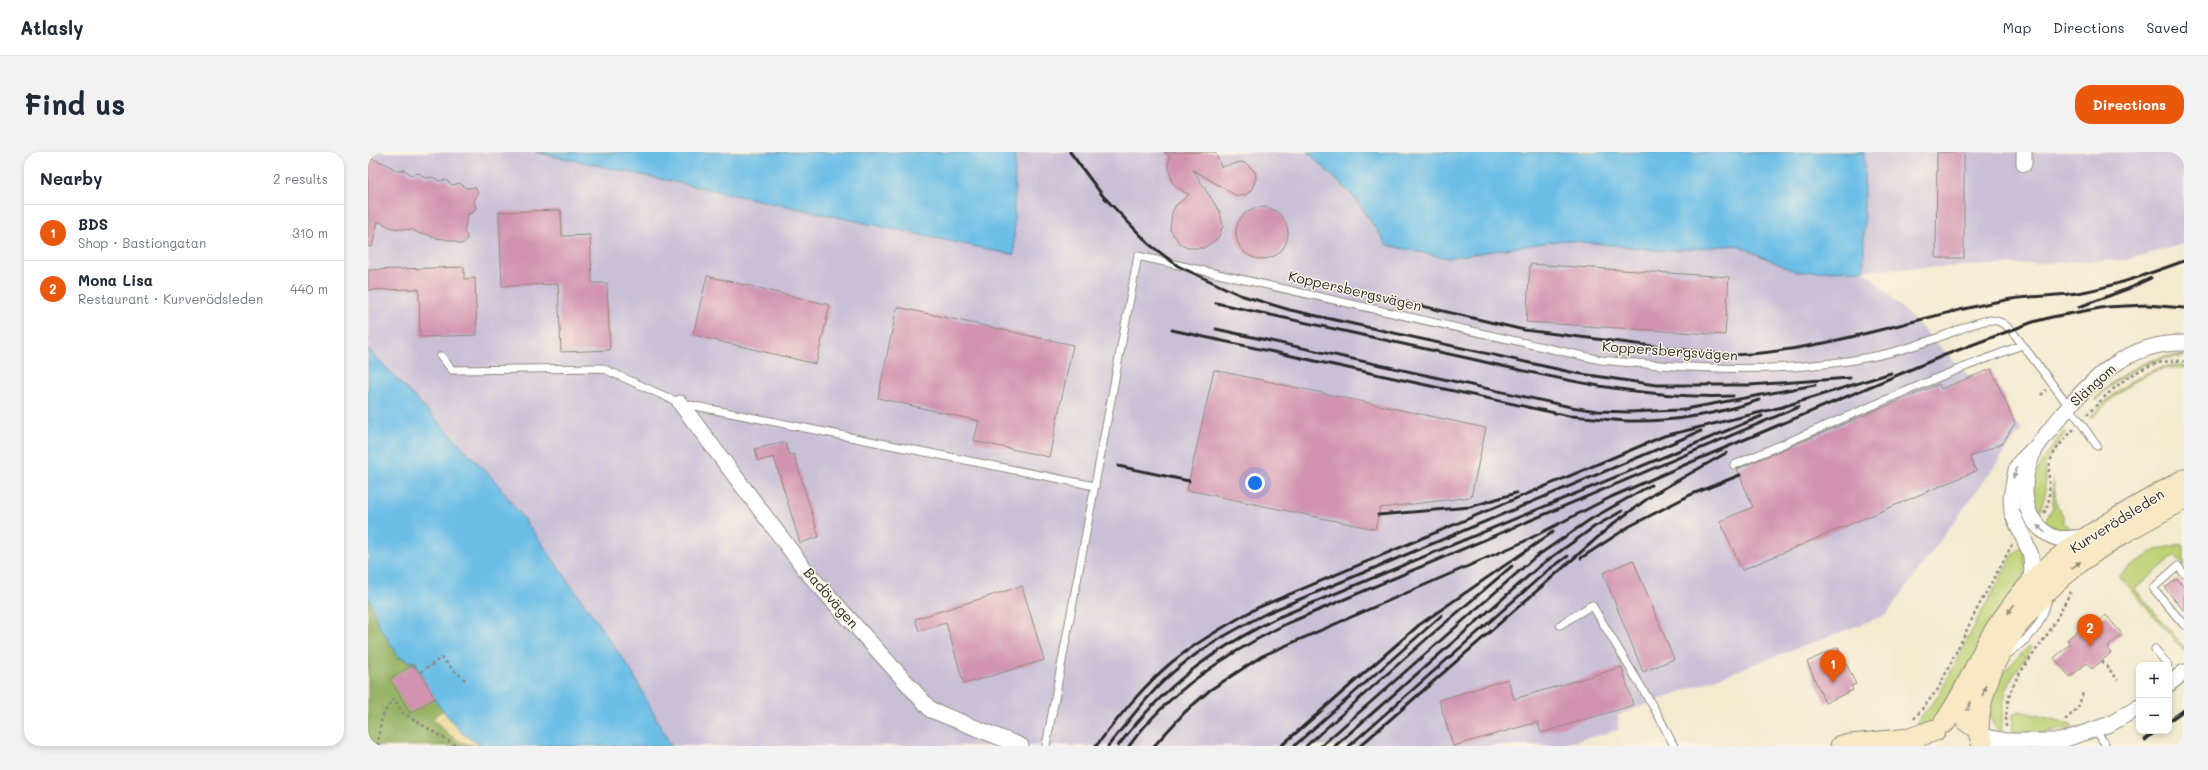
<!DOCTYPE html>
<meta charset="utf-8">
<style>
:root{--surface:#fff;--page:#f2f2f3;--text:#1f2937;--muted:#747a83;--line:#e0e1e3;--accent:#ea580c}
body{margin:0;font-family:Mali,sans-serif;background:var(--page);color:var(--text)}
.controls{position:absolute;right:12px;bottom:12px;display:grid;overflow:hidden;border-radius:8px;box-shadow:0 2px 6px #0003}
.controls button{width:36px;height:36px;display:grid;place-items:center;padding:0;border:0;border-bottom:1px solid var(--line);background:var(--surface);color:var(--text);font:20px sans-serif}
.you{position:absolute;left:887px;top:331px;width:14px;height:14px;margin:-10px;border:3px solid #fff;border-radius:50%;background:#1a73e8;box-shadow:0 0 0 6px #1a73e833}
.badge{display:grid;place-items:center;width:26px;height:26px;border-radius:50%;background:var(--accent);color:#fff;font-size:13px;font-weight:700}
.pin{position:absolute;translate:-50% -33px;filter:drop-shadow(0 1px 2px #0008)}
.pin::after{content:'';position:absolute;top:21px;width:14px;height:12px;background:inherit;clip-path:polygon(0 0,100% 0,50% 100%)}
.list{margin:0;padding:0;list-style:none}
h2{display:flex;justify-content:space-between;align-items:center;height:52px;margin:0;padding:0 16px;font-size:17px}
h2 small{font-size:13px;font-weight:400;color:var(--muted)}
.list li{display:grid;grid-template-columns:26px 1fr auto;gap:12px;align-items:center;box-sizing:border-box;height:56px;padding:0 16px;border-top:1px solid var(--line)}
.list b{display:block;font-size:15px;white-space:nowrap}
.list p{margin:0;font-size:13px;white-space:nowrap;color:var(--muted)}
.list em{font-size:13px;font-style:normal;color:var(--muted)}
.map{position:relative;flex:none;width:1816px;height:594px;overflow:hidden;border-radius:16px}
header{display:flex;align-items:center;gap:24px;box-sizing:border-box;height:56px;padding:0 20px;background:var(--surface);border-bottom:1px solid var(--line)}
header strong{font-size:19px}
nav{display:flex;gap:22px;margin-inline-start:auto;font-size:14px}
.intro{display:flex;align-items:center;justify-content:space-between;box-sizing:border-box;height:96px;padding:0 24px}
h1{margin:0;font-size:28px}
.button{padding:10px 18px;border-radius:16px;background:var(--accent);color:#fff;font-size:14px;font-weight:700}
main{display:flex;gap:24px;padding:0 24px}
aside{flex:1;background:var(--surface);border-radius:16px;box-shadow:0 2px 6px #0003}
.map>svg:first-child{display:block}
.industrial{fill:#c9bfd7}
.green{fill:#bdd174;stroke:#747e50}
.forest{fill:#96b366;stroke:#606f48}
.sand{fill:#eeda9e;stroke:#8c8264}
.water{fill:#6cbee7;stroke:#4c7489}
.building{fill:#d193b0}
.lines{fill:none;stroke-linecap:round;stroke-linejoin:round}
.lane-casing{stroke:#8f8a7e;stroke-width:9}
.street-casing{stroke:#8f8a7e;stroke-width:17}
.secondary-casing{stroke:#8f8a7e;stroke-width:23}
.path{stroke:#8f8a7e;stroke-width:2.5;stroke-dasharray:3 3;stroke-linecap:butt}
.lane{stroke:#fff;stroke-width:7}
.street{stroke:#fff;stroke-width:15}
.secondary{stroke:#f8e8c3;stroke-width:21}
.rail{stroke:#2b2b2b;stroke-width:3}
.oneway{fill:#a0a0a0}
.oneway2{fill:#928a77}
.labels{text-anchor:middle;stroke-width:3;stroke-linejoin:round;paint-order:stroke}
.street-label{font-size:14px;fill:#2b2b2b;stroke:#fcf5e5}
</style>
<header>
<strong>Atlasly</strong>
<nav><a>Map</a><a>Directions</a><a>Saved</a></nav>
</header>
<div class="intro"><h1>Find us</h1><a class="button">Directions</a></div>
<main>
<aside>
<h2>Nearby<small>2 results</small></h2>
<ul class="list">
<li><span class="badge">1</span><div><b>BDS</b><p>Shop · Bastiongatan</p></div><em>310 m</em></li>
<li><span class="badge">2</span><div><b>Mona Lisa</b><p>Restaurant · Kurverödsleden</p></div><em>440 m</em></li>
</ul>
</aside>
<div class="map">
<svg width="1816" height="594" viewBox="0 0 1816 594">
<rect width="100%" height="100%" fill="#fcf5e5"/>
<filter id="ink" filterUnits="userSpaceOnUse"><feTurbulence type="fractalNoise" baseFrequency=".025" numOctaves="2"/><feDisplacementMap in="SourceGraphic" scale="8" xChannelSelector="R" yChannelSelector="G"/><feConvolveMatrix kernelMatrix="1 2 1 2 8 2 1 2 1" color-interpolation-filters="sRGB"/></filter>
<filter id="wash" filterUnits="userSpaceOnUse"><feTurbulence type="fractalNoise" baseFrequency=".012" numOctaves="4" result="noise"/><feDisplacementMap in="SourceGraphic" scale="16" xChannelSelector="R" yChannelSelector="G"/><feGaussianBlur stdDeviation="0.9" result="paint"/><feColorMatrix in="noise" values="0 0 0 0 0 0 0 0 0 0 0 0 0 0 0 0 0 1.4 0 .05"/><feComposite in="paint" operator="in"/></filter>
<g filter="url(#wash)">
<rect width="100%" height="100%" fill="#f3ead0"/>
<path class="industrial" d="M0 0H167L645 103 647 0H940L986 45 1019 93 1079 106 1196 88 1298 99 1369 93 1428 120 1496 118V0H1816V92L1757 108 1496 118 1654 277 1518 463 1250 563V578L1188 594H303L262 517 169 385 127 329 0 197Z"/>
<g class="green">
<path d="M1816 203V205C1780 205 1751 224 1727 249L1726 248C1751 222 1779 203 1816 203Z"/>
<path d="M1806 213H1816V216C1778 212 1749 242 1724 266L1723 264C1747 240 1771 218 1806 213Z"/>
<path d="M1696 279 1698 280 1677 312V344L1671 361C1651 333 1680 300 1696 279Z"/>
<path d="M1685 327 1689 354 1696 365V372L1705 378C1694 381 1685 377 1677 370L1685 355Z"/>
<path d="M1813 392 1816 395V414L1807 403 1767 437 1816 495V499L1751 423 1787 398Z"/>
<path d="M1653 394 1655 397 1658 419 1593 535 1565 570 1549 574 1551 567 1571 543 1611 465 1645 403Z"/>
<path d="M1661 494 1664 496C1641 528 1633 540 1634 580 1611 568 1625 535 1638 518 1645 509 1654 502 1661 494Z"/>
<path d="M1652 559 1703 572 1705 574 1703 576 1676 580 1645 582V563L1648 560Z"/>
</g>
<path class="forest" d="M0 444 31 505 46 511 114 594H0Z"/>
<path class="sand" d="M75 558 119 594C89 594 84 585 65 566Z"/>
<g class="water">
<path d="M167 0H647L646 103Z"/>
<path d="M940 0H1496V118L1428 120 1369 93 1298 99 1196 88 1079 106 1019 93 986 45Z"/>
<path d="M0 197 127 329 169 385 262 517 303 594H114L94 581 69 552 47 511 31 505 11 474 0 444Z"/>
</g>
<g id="blocks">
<g class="building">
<path d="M796 0H847L853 15 873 10 879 12 887 20 888 26 884 37 878 43 869 44 825 18 852 60 855 74 850 86 836 96H819L812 92 802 78 804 61 808 53 821 43 810 36 804 30 800 14 802 4Z"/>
<path d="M1569 0H1596V106H1568Z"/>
<path d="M0 6 14 10 30 19 37 18 43 23 51 21 57 26 65 25 71 29 78 28 84 33 92 31 98 36 107 35 110 41 106 49 108 56 104 61 100 62 96 80 99 84 98 90 92 92 86 89 64 85 59 82H52L45 78 24 76 10 69 4 95 0 94Z"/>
<circle cx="894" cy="81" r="26"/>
<path d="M193 58 194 84 222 83 224 131H239L242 198 193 200 190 132 134 134 131 60Z"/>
<path d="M1162 112 1361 125 1357 183 1158 170Z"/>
<path d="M96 115V127L107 126 109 183 52 185 51 137 0 138V118Z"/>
<path d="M339 124 462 153 448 212 325 183Z"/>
<path d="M529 155 705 193 681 305 606 289 611 269 510 246Z"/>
<path d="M1623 217 1647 271 1635 291 1602 305 1608 319 1374 418 1352 369 1385 355 1369 317 1571 232 1573 237Z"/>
<path d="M846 218 1118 276 1103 345 1012 356 1007 377 819 338Z"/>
<path d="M417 290 421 303 426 302 451 385 432 391 406 305 390 309 387 297Z"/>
<path d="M1265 408 1306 507 1275 520 1235 421Z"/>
<path d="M1809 427 1816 435V459L1797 436Z"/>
<path d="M654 434 676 508 596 532 578 471 551 479 547 467Z"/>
<path d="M1738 463 1754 482 1739 496 1743 501 1724 517 1719 511 1702 525 1686 506 1702 492 1699 488 1717 472 1721 477Z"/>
<path d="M1470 495 1488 532 1483 534 1485 538 1457 551 1439 510Z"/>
<path d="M46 512 67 546 42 561 22 527Z"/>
<path d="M1254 515 1265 553 1173 581 1170 570 1085 594 1071 548 1140 527 1146 547Z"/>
</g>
</g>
</g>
<g filter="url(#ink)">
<use href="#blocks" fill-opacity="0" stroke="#8f8a7e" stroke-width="1"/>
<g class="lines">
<defs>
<g id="lane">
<path d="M73 204 84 218 234 216 312 251 727 334"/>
<path d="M1366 313 1576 223 1654 193"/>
<path d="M1816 422 1810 414 1785 436 1816 473"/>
<path d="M1192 473 1224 453 1289 561 1306 594"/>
<path d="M1787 497 1800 513"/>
<path d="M1640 502C1664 484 1673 475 1680 446"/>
<path d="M1728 578 1738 594"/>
<path d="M678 594 770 104 1233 208C1325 217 1416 223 1507 204 1532 199 1556 191 1580 182 1593 177 1609 169 1623 168 1631 168 1638 173 1644 179L1701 254 1729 294"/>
</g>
<g id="street">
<path d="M1656 0V12"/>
<path d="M312 251 439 420 563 558 653 594"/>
<path d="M1719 384C1710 385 1699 388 1689 386 1683 385 1678 381 1673 377 1653 360 1654 328 1664 304 1669 291 1681 280 1689 269 1722 228 1759 190 1816 191"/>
<path d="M1660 436 1664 420 1663 403 1644 361 1643 345 1648 318 1652 310 1663 299"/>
<path d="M1801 532 1816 520"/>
<path d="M1614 584 1638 589H1692"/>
<path d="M1682 594 1692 589 1742 572 1771 555"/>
</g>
<g id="secondary">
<path d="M1599 569 1610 577 1615 594"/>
<path d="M1577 570C1595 546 1605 519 1619 493 1625 480 1634 469 1642 457 1684 397 1755 364 1816 328"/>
<path d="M1610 577C1612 514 1655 456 1703 417 1737 389 1777 368 1816 347"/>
<path d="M1473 594 1542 587 1567 578"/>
</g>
</defs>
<use href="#lane" class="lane-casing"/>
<use href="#street" class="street-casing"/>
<use href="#secondary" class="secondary-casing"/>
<g class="path">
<path d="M1673 243 1678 238"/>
<path d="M1719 263C1744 236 1776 205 1816 209"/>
<path d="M1676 361C1686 346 1678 328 1682 311 1685 298 1697 287 1706 277"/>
<path d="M1734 509 1750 528"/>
<path d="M53 520 73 506 98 529"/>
<path d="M1546 567 1570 537 1608 459 1644 393"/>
<path d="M1697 568 1710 556 1715 541"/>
<path d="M1638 575C1637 529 1657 517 1680 481 1689 468 1695 453 1703 440"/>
<path d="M10 594C11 576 13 560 26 547L35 561 87 593"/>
</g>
<use href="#lane" class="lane"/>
<use href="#street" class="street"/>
<use href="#secondary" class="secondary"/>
<g class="rail">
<path d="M702 0 735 44 782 93 810 114 872 143 922 158 1207 221 1288 233H1382L1482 226"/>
<path d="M977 136 1156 178 1357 203C1449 202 1543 166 1633 149 1660 143 1688 145 1715 140 1750 133 1783 121 1816 109"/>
<path d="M848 151C935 170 1021 189 1108 208 1191 227 1279 248 1365 244"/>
<path d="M1711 155 1762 136 1783 126"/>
<path d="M848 177 1203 255 1229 259 1261 260 1312 258 1447 233"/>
<path d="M804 178 1201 264C1221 265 1240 268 1260 269 1303 270 1350 262 1391 248"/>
<path d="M750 314 821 329"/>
<path d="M1010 363 1102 355 1148 341"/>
<path d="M1213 406 1262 374 1322 343 1372 323"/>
<path d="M1801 569 1816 558"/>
<path d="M1777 588 1788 579"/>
<path d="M728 594C751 565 775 534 804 510 830 489 860 472 889 456L1296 284 1414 255 1523 221"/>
<path d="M740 594C763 566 786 534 815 512 840 492 870 476 899 461L1333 279"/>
<path d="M750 594C797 533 842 499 911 465L1394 264"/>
<path d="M761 594C801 539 858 502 918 472L1430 255"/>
<path d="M786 594 817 560 842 538 894 504 1153 391 1243 345 1321 311 1577 203 1665 170 1684 165 1738 155 1779 153 1816 156"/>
<path d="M913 594 1051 473 1185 380"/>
<path d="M926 594 1074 463"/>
<path d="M938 594 1063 483 1144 414"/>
<path d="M953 594 1166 406 1223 367 1283 333"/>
<path d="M967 594 1173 413 1226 375 1254 359"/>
<path d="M981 594 1179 419 1200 404"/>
<path d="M992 594 1246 371 1286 342 1358 301"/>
</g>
</g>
<defs><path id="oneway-solid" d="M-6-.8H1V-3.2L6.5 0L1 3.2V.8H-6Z"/></defs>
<g class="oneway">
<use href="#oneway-solid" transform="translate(1647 321) rotate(109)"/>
<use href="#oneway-solid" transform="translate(1673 377) rotate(-138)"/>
</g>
<g class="oneway2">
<use href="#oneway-solid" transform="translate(1708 413) rotate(-37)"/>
<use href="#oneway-solid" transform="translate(1643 457) rotate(126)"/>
<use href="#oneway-solid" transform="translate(1616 539) rotate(-72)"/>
</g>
</g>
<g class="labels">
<g class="street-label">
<text transform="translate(987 139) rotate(13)" y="5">Koppersbergsvägen</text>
<text transform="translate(1302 199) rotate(4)" y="5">Koppersbergsvägen</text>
<text transform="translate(1725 233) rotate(-42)" y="5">Slängom</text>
<text transform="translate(1749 369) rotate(-32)" y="5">Kurverödsleden</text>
<text transform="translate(463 446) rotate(49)" y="5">Badövägen</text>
</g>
</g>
</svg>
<div class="controls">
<button>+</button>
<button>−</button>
</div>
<div class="you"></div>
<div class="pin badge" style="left:1465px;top:531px">1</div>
<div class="pin badge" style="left:1722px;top:495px">2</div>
</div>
</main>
